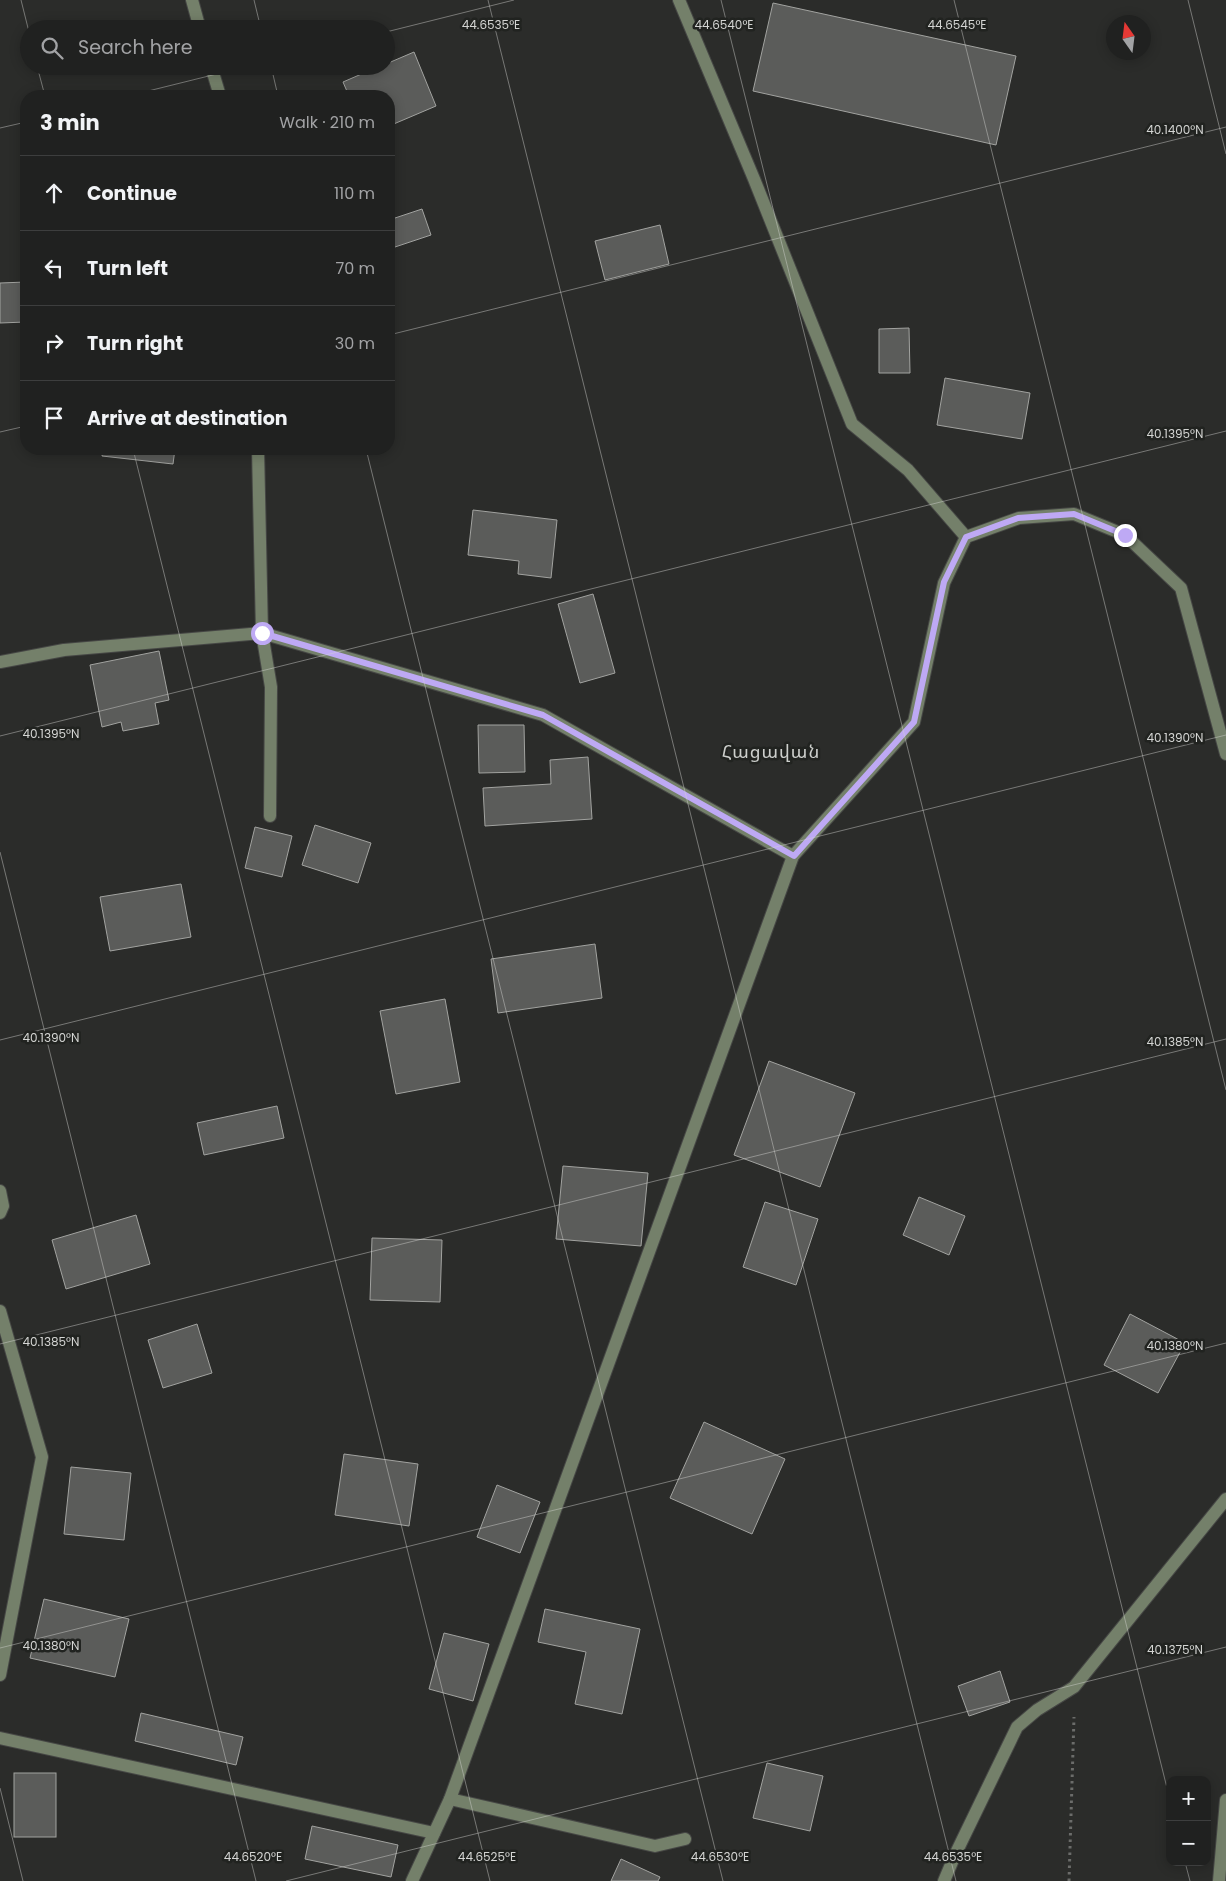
<!DOCTYPE html>
<meta charset="utf-8">
<style>
:root{--surface:#202120;--page:#2d2e2d;--text:#f1f3f6;--muted:#a2a3a5;--line:#3d3e3e}
body{margin:0;font-family:Poppins,"Noto Sans Armenian",sans-serif;background:var(--page);color:var(--text)}
.controls{position:absolute;right:15px;bottom:15px;display:grid;overflow:hidden;border-radius:10px;box-shadow:0 2px 12px #0003}
.controls button{width:45px;height:45px;display:grid;place-items:center;padding:0;border:0;border-bottom:1px solid var(--line);background:var(--surface);color:var(--text);font:25px sans-serif}
.compass{position:absolute;left:1106px;top:15px;width:45px;height:45px;border-radius:50%;background:var(--surface);box-shadow:0 2px 12px #0003;rotate:346deg}
.stop{position:absolute;width:15px;height:15px;margin:-11px;border:4px solid #bea9f4;border-radius:50%;background:#fff}
.stop.end{background:#bea9f4;border-color:#fff;box-shadow:0 1px 5px #0008}
.list{margin:0;padding:0;list-style:none}
h2{display:flex;justify-content:space-between;align-items:center;height:65px;margin:0;padding:0 20px;font-size:21px}
h2 small{font-size:16px;font-weight:400;color:var(--muted)}
.list li{display:grid;grid-template-columns:32px 1fr auto;gap:15px;align-items:center;box-sizing:border-box;height:75px;padding:0 20px;border-top:1px solid var(--line)}
.list b{display:block;font-size:19px;white-space:nowrap}
.list em{font-size:16px;font-style:normal;color:var(--muted)}
.icon{flex:none;width:28px;height:28px;fill:none;stroke:currentColor;stroke-width:2;stroke-linecap:round;stroke-linejoin:round}
.map{position:relative;flex:none;width:1226px;height:1881px;overflow:hidden}
.search{position:absolute;background:var(--surface);box-shadow:0 2px 12px #0003;left:20px;top:20px;width:375px;height:55px;display:flex;align-items:center;gap:12px;box-sizing:border-box;padding:0 18px;border-radius:28px;color:var(--muted);font-size:19px}
.panel{position:absolute;background:var(--surface);box-shadow:0 2px 12px #0003;left:20px;top:90px;width:375px;height:365px;border-radius:20px}
.map>svg:first-child{display:block}
.building{fill:#5b5c5a;stroke:#a2a3a0}
.lines{fill:none;stroke-linecap:round;stroke-linejoin:round}
.minor-casing{stroke:#464745;stroke-width:14}
.path{stroke:#6b6c6a;stroke-width:3;stroke-dasharray:2.5 4;stroke-linecap:butt}
.minor{stroke:#74806a;stroke-width:12}
.route{stroke:#bea9f4;stroke-width:6}
.ticks{fill:none;stroke:#d4d5d3;stroke-width:1;stroke-opacity:0.45}
.labels{text-anchor:middle;stroke-width:5;stroke-linejoin:round;paint-order:stroke}
.quarter-label{font-size:18px;letter-spacing:1px;fill:#cdcfcc;stroke:#212320}
.ticks-label{font-size:12px;text-anchor:middle;fill:#d4d5d3;stroke:#212320;stroke-width:5;stroke-linejoin:round;paint-order:stroke}
</style>
<div class="map">
<svg width="1226" height="1881" viewBox="0 0 1226 1881">
<rect width="100%" height="100%" fill="#2b2c2a"/>
<g class="building">
<path d="M773 3 1016 56 996 145 753 91Z"/>
<path d="M414 52 436 106 389 126V96H349L343 82 380 66H386V64Z"/>
<path d="M422 209 431 235 389 249V220Z"/>
<path d="M660 225 669 264 605 280 595 241Z"/>
<path d="M26 282V322L0 323V283Z"/>
<path d="M909 328 910 373H879V329Z"/>
<path d="M945 378 1030 393 1022 439 937 425Z"/>
<path d="M103 449H175L173 464 102 456Z"/>
<path d="M473 510 557 520 551 578 518 574 519 561 468 555Z"/>
<path d="M593 594 615 673 580 683 558 604Z"/>
<path d="M159 651 169 700 155 703 159 724 123 731 121 722 102 727 90 665Z"/>
<path d="M478 725H524L525 772 479 773Z"/>
<path d="M588 757 592 819 485 826 483 788 551 784 550 760Z"/>
<path d="M315 825 371 843 358 883 302 865Z"/>
<path d="M255 827 292 836 282 877 245 868Z"/>
<path d="M181 884 191 937 110 951 100 897Z"/>
<path d="M595 944 602 998 498 1013 491 959Z"/>
<path d="M445 999 460 1082 396 1094 380 1011Z"/>
<path d="M769 1061 855 1093 820 1187 734 1155Z"/>
<path d="M277 1106 284 1138 204 1155 197 1123Z"/>
<path d="M563 1166 648 1173 641 1246 556 1239Z"/>
<path d="M919 1197 965 1216 949 1255 903 1235Z"/>
<path d="M765 1202 818 1219 796 1285 743 1267Z"/>
<path d="M136 1215 150 1264 66 1289 52 1240Z"/>
<path d="M372 1238 442 1240 440 1302 370 1300Z"/>
<path d="M1130 1314 1185 1343 1158 1393 1104 1365Z"/>
<path d="M197 1324 212 1373 163 1388 148 1340Z"/>
<path d="M704 1422 785 1459 752 1534 670 1498Z"/>
<path d="M344 1454 418 1464 409 1526 335 1515Z"/>
<path d="M71 1467 131 1473 124 1540 64 1534Z"/>
<path d="M497 1485 540 1502 520 1553 477 1537Z"/>
<path d="M44 1599 129 1619 115 1677 30 1658Z"/>
<path d="M545 1609 640 1629 622 1714 575 1704 586 1652 538 1642Z"/>
<path d="M444 1633 489 1644 473 1701 429 1689Z"/>
<path d="M1000 1671 1010 1702 969 1716 958 1686Z"/>
<path d="M141 1713 243 1737 236 1765 135 1741Z"/>
<path d="M767 1763 823 1776 810 1831 753 1818Z"/>
<rect x="14" y="1773" width="42" height="64"/>
<path d="M312 1826 398 1845 391 1877 305 1859Z"/>
<path d="M621 1859 660 1877 658 1881H611Z"/>
</g>
<g class="lines">
<defs>
<g id="minor">
<path d="M192 0 200 29"/>
<path d="M679 0 754 179 852 424 908 470 966 537"/>
<path d="M211 66 220 96"/>
<path d="M258 449 262 633 271 687 270 816"/>
<path d="M0 662 64 650 262 633 543 715 793 856"/>
<path d="M0 1191 3 1206 0 1213"/>
<path d="M0 1311 42 1457 0 1675"/>
<path d="M0 1738 434 1833"/>
<path d="M450 1799 655 1846 685 1839"/>
<path d="M412 1881 450 1799 793 856 914 722 944 583 966 537 1019 518 1074 514 1125 535 1181 588 1226 754"/>
<path d="M944 1881 955 1855 1017 1727 1037 1710 1074 1687 1226 1499"/>
<path d="M1219 1881 1226 1800"/>
</g>
</defs>
<use href="#minor" class="minor-casing"/>
<path class="path" d="M1069 1881 1074 1717"/>
<use href="#minor" class="minor"/>
</g>
<g class="lines">
<path class="route" d="M262 633 543 715 794 856 914 722 944 582 966 537 1018 518 1074 514 1125 535"/>
</g>
<path class="ticks" d="M21 0 29 32M254 0 261 29M488 0 956 1881M721 0 1170 1800M954 0 1226 1090M1188 0 1226 154M386 32 514 0M37 66 45 96M271 66 278 96M128 96 249 66M0 128 26 122M389 335 1226 127M0 432 26 426M133 449 490 1881M366 449 723 1881M0 736 1226 431M0 852 256 1881M0 1040 1226 735M0 1344 1226 1039M0 1648 1226 1343M0 1788 23 1881M1185 1862 1190 1881M286 1881 1226 1647"/>
<g class="labels">
<g class="quarter-label">
<text x="771" y="758">Հացավան</text>
</g>
</g>
<g class="ticks-label">
<text x="491" y="29">44.6535°E</text>
<text x="724" y="29">44.6540°E</text>
<text x="957" y="29">44.6545°E</text>
<text x="1175" y="134">40.1400°N</text>
<text x="1175" y="438">40.1395°N</text>
<text x="51" y="738">40.1395°N</text>
<text x="1175" y="742">40.1390°N</text>
<text x="51" y="1042">40.1390°N</text>
<text x="1175" y="1046">40.1385°N</text>
<text x="51" y="1346">40.1385°N</text>
<text x="1175" y="1350">40.1380°N</text>
<text x="51" y="1650">40.1380°N</text>
<text x="1175" y="1654">40.1375°N</text>
<text x="253" y="1861">44.6520°E</text>
<text x="487" y="1861">44.6525°E</text>
<text x="720" y="1861">44.6530°E</text>
<text x="953" y="1861">44.6535°E</text>
</g>
</svg>
<div class="controls">
<button>+</button>
<button>−</button>
</div>
<svg class="compass" viewBox="-18 -18 36 36"><path d="M0-13l5 13h-10z" fill="#e53935"/><path d="M0 13l5-13h-10z" fill="#a2a3a5"/></svg>
<div class="stop" style="left:262px;top:633px"></div>
<div class="stop end" style="left:1125px;top:535px"></div>
<div class="search"><svg class="icon" aria-label="search" viewBox="0 0 24 24"><circle cx="10" cy="10" r="6"/><path d="M15 15l6 6"/></svg>Search here</div>
<section class="panel">
<h2>3 min<small>Walk · 210 m</small></h2>
<ul class="list">
<li><svg class="icon" aria-label="ahead" viewBox="0 0 24 24"><path d="M12 20V5M6 11l6-6 6 6"/></svg><div><b>Continue</b></div><em>110 m</em></li>
<li><svg class="icon" aria-label="left" viewBox="0 0 24 24"><path d="M17 20v-9H6M10 6l-5 5 5 5"/></svg><div><b>Turn left</b></div><em>70 m</em></li>
<li><svg class="icon" aria-label="right" viewBox="0 0 24 24"><path d="M7 20v-9h11M14 6l5 5-5 5"/></svg><div><b>Turn right</b></div><em>30 m</em></li>
<li><svg class="icon" aria-label="arrive" viewBox="0 0 24 24"><path d="M6 21V4h12l-3 4 3 4H6"/></svg><div><b>Arrive at destination</b></div></li>
</ul>
</section>
</div>
